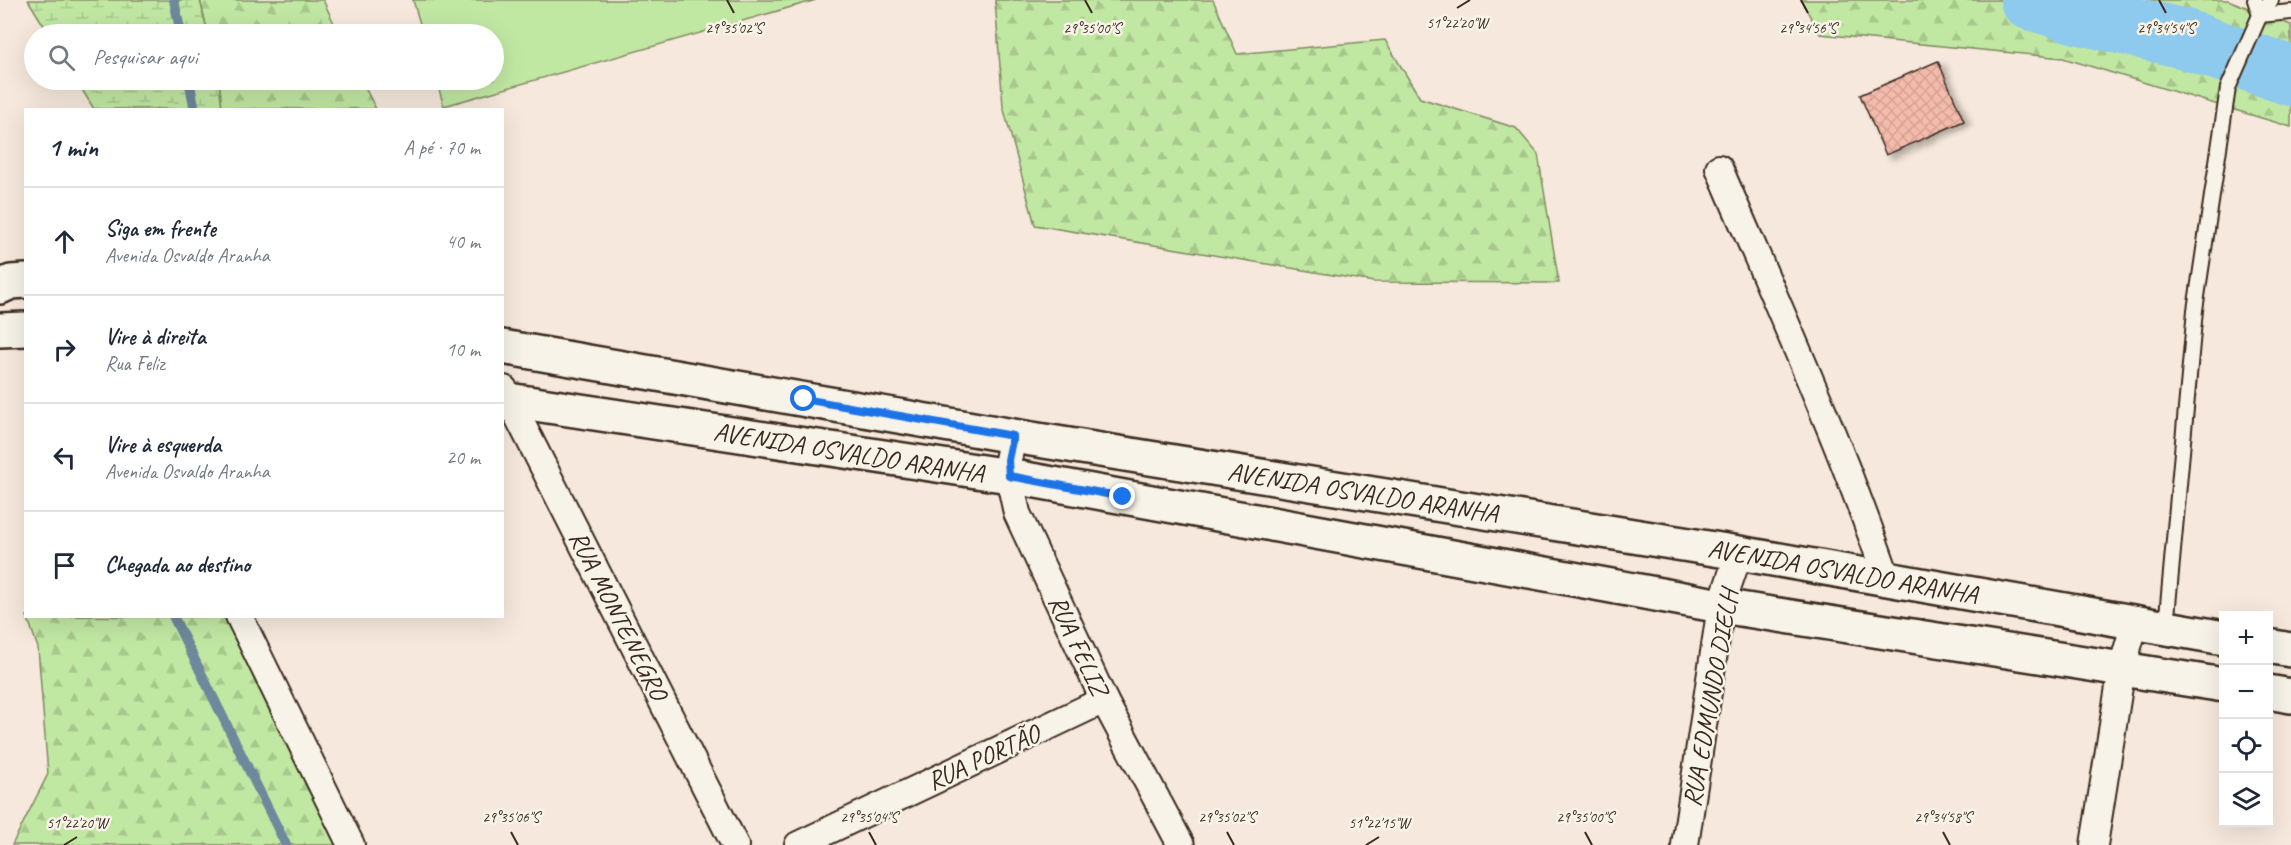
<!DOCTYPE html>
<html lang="pt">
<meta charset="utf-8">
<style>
:root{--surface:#fff;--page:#f6f6f7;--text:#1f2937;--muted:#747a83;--line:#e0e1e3}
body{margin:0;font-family:Caveat,sans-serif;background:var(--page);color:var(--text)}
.controls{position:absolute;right:18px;bottom:18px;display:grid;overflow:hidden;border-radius:0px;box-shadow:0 6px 24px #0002}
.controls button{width:54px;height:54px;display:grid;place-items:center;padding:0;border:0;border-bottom:2px solid var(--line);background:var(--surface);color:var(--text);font:30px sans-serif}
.stop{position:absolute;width:18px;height:18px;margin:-14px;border:4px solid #1a73e8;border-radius:50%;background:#fff}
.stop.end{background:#1a73e8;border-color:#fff;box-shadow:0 2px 6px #0008}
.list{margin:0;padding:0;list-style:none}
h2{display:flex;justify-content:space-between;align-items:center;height:78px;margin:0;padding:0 24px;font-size:26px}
h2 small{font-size:20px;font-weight:400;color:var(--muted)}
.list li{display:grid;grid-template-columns:39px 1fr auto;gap:18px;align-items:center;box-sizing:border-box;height:108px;padding:0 24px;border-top:2px solid var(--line)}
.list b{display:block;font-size:22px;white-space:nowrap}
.list p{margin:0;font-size:20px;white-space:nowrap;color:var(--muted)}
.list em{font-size:20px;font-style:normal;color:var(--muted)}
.icon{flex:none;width:33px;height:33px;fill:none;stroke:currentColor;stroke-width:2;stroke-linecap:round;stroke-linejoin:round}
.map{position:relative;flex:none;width:2291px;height:845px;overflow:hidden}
.search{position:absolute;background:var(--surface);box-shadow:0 6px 24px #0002;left:24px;top:24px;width:480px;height:66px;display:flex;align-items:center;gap:15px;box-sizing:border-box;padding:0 21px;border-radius:33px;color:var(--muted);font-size:22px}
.panel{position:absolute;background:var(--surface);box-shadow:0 6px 24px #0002;left:24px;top:108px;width:480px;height:510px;border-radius:0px}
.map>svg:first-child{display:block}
.forest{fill:url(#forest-firs);stroke:#7e8960;stroke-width:1.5}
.wetland{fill:url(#wetland-marsh);stroke:#7e8960;stroke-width:1.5}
.green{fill:#c1e8a3;stroke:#7e8960;stroke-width:1.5}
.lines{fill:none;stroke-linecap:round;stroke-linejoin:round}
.stream{stroke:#6d899b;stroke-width:10}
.river{stroke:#8ec9ee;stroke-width:60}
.building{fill:url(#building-cross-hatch);stroke:#3b2a1e;stroke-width:1.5;filter:url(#shadow)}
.service-casing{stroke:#3b2a1e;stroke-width:18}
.minor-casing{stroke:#3b2a1e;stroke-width:30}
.secondary-casing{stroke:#3b2a1e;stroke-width:38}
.service{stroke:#f7f3e8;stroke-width:14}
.minor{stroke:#f7f3e8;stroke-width:26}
.secondary{stroke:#f7f3e8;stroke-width:33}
.route{stroke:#1a73e8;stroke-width:8}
.ticks{fill:none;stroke:#3b2a1e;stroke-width:2}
.labels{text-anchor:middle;stroke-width:5;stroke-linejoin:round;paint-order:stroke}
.street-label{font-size:26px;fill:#3b2a1e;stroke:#f7f3e8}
.ticks-label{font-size:15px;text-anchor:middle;fill:#3b2a1e;stroke:#f7f3e8;stroke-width:5;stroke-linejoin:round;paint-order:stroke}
</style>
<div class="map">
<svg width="2291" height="845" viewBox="0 0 2291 845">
<defs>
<pattern id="forest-firs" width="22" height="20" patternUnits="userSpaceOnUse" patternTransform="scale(1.5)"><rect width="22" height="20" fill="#c1e8a3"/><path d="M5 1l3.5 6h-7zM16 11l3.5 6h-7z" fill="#a7c78c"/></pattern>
<pattern id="wetland-marsh" width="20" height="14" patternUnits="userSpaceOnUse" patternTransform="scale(1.5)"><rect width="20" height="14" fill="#c1e8a3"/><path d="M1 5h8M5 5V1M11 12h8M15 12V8" fill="none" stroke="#a7c78c"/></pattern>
<pattern id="building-cross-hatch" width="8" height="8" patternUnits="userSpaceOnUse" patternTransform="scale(1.5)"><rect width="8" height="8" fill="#f4bbac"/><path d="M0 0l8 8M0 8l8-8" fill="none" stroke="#d2a194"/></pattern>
<filter id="shadow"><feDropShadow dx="6" dy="4" stdDeviation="3" flood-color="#0004"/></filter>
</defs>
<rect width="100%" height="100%" fill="#f6e8dc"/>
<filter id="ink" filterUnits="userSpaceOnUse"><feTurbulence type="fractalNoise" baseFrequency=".0167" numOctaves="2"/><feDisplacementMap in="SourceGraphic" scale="12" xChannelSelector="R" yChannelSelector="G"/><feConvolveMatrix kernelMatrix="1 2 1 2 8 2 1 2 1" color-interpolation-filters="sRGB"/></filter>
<g filter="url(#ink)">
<g class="forest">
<path d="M200 0H323L339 34H208Z"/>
<path d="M995 0H1213L1237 54 1385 40 1420 98 1516 128 1538 154 1559 283 1374 282 1035 225 1003 106Z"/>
<path d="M1801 0H2228L2291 25V127L2063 58 1820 34Z"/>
<path d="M219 80H361L376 109H222Z"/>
<path d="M27 616 236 617 337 845H12L48 774 38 648Z"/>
</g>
<g class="wetland">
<path d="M28 0H200L208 34H49Z"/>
<path d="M76 80H219L222 109H94Z"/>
</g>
<path class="green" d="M413 0H816L444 106 436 80H494V34H423Z"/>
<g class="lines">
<g class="stream">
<path d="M174 0 181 34"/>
<path d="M189 80 195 110"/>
<path d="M173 616 286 845"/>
</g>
<path class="river" d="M2030 0 2077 14 2185 39 2291 76"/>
</g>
<path class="building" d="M1938 61 1964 121 1886 155 1860 95Z"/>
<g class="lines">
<defs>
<g id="service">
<path d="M2255 0 2260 15 2291 12"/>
<path d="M2166 627 2195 310 2228 88 2260 15 2271 0"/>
</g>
<g id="minor">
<path d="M1719 168C1777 304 1839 439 1887 579"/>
<path d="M504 389 735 845"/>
<path d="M1013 436 1008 460 1009 476 1017 513 1104 700 1181 845"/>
<path d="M239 616 351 845"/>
<path d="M798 845 1104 700"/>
<path d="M1685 845 1721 606 1739 553"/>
<path d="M2094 845 2122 668 2135 622"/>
</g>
<g id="secondary">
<path d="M0 287 11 282 26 281"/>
<path d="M0 330 26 329"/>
<path d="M502 347 1013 436 1739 553 2224 638"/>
<path d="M502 399 1009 476 1721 606 2224 685"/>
<path d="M2268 646 2291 650"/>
<path d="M2268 692 2291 696"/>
</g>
</defs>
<use href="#service" class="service-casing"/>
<use href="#minor" class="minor-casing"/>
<use href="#secondary" class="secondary-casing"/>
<use href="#service" class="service"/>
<use href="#minor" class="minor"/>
<use href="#secondary" class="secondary"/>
</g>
</g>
<g class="lines" filter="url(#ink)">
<path class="route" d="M804 399 1013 436 1008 460 1009 476 1123 497"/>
</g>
<path class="ticks" d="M727 0 734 13M1085 0 1092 13M1801 0 1808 13M2159 0 2166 13M1457 8 1470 0M511 832 518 845M869 832 876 845M1227 832 1234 845M1585 832 1592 845M1943 832 1950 845M64 845 77 837M1366 845 1379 837"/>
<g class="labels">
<g class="street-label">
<text transform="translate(849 452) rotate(9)" y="9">AVENIDA OSVALDO ARANHA</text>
<text transform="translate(1363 492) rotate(9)" y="9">AVENIDA OSVALDO ARANHA</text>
<text transform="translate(1843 571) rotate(10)" y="9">AVENIDA OSVALDO ARANHA</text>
<text transform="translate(619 615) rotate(63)" y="9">RUA MONTENEGRO</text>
<text transform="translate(1079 645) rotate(65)" y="9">RUA FELIZ</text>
<text transform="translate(1710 698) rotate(-80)" y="9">RUA EDMUNDO DIELH</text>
<text transform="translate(983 757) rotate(-25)" y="9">RUA PORTÃO</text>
</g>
</g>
<g class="ticks-label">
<text x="1457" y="28">51°22'20"W</text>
<text x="2166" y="33">29°34'54"S</text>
<text x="1092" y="33">29°35'00"S</text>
<text x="734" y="33">29°35'02"S</text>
<text x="1808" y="33">29°34'56"S</text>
<text x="511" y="822">29°35'06"S</text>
<text x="869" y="822">29°35'04"S</text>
<text x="1227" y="822">29°35'02"S</text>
<text x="1585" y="822">29°35'00"S</text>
<text x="1943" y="822">29°34'58"S</text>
<text x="77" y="828">51°22'20"W</text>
<text x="1379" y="828">51°22'15"W</text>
</g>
</svg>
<div class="controls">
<button>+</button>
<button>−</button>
<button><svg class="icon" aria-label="locate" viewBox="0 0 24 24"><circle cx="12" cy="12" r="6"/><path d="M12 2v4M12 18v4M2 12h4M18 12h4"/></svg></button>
<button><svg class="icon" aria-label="layers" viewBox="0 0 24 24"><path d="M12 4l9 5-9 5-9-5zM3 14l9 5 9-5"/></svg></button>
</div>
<div class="stop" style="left:804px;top:399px"></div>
<div class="stop end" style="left:1123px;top:497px"></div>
<div class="search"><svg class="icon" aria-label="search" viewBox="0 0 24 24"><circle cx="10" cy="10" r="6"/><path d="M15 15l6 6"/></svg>Pesquisar aqui</div>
<section class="panel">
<h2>1 min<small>A pé · 70 m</small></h2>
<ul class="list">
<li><svg class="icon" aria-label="ahead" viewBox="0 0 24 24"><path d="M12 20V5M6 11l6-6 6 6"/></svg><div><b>Siga em frente</b><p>Avenida Osvaldo Aranha</p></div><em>40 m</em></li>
<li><svg class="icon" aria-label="right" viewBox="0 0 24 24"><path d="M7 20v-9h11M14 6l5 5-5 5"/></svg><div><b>Vire à direita</b><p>Rua Feliz</p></div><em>10 m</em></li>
<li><svg class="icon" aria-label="left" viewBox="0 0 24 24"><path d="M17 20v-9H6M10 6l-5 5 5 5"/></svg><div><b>Vire à esquerda</b><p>Avenida Osvaldo Aranha</p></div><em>20 m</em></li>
<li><svg class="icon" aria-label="arrive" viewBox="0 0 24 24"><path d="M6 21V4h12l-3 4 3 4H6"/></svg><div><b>Chegada ao destino</b></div></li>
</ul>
</section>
</div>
